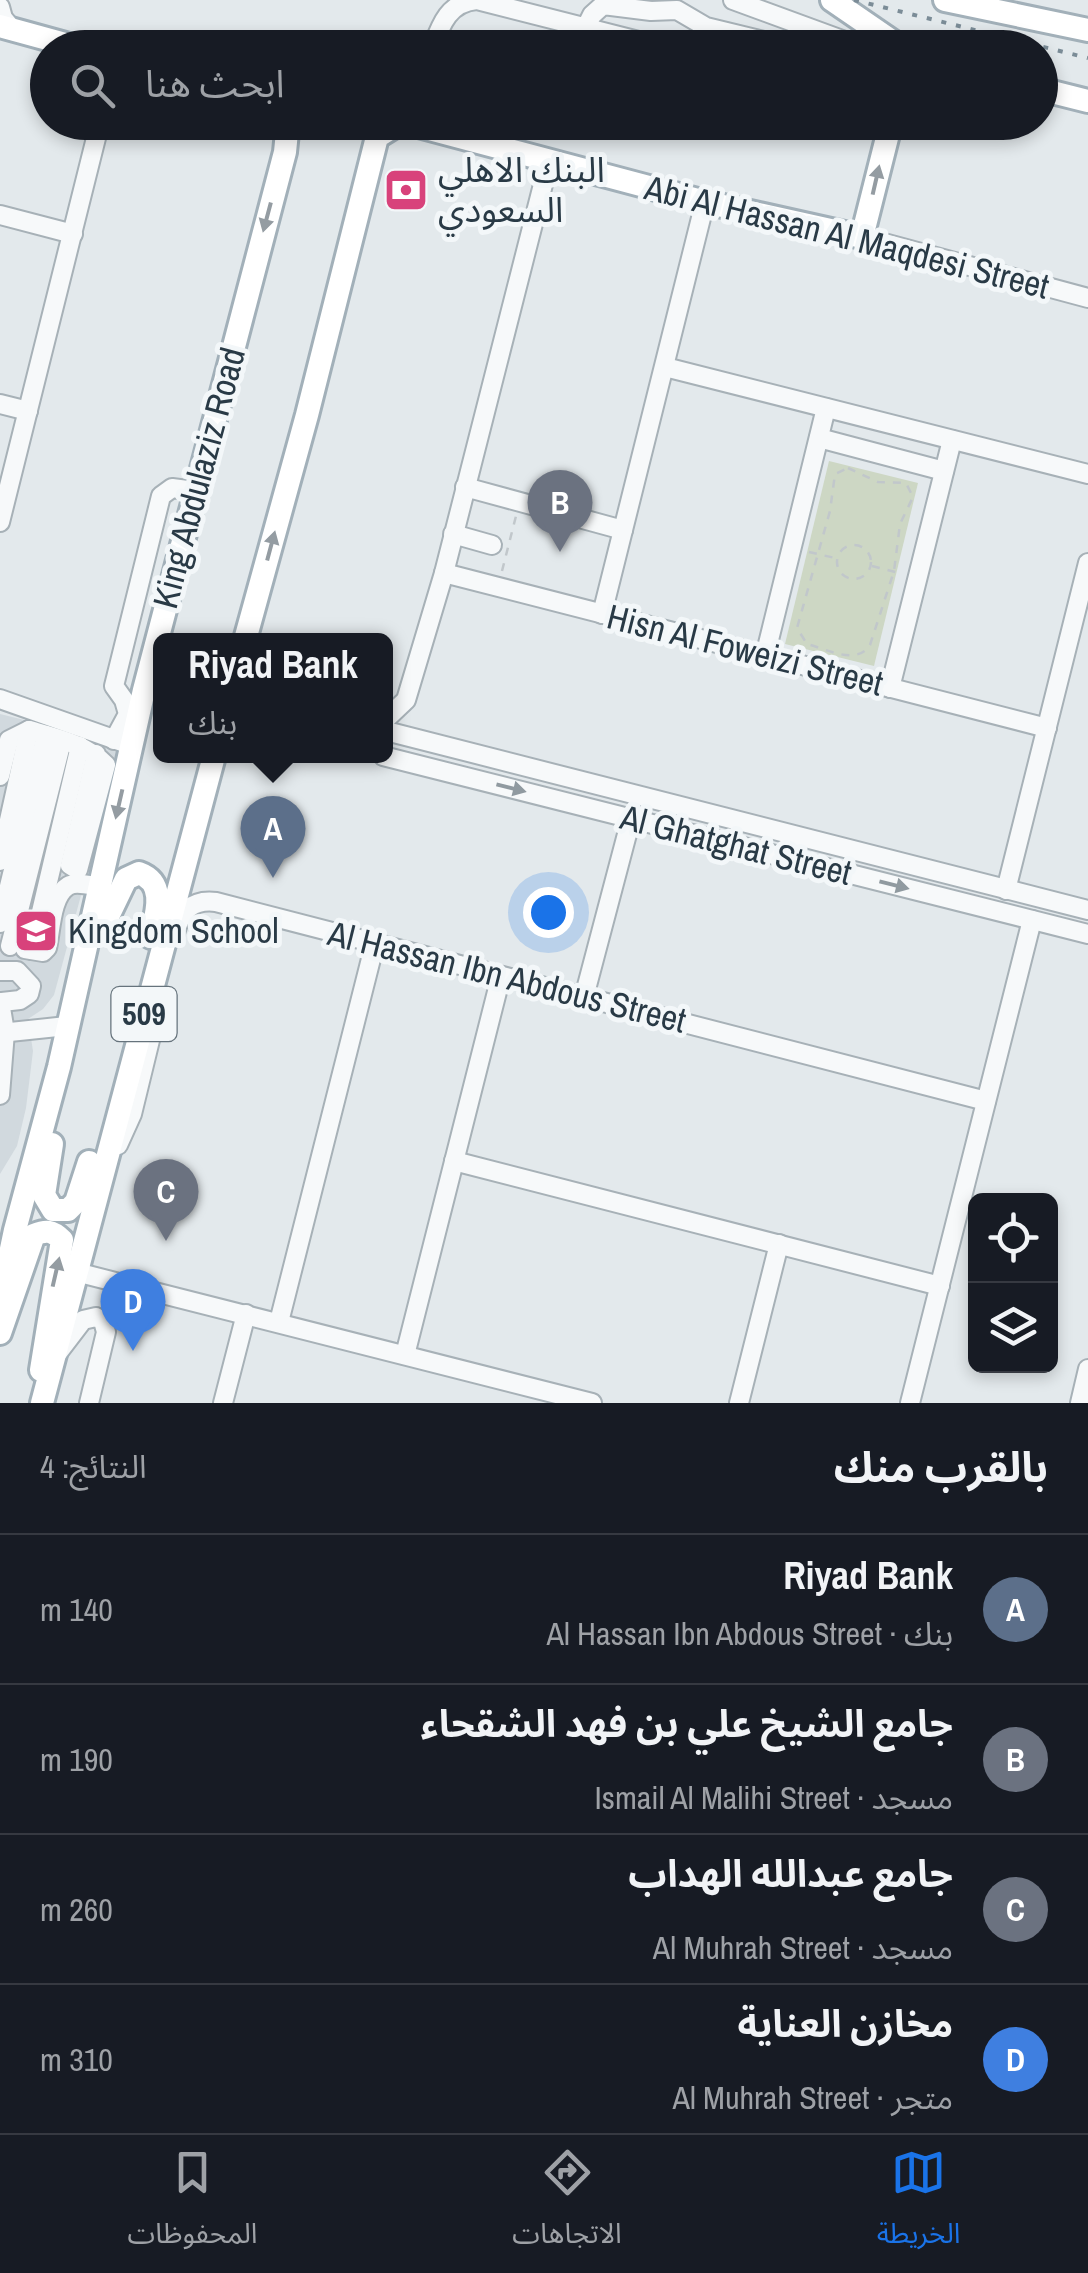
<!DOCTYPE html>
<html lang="ar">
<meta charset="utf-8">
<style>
:root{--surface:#171b24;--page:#20242c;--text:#f1f3f6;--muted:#9ea1a6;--line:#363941;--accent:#1a73e8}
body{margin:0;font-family:"Archivo Narrow","Noto Sans Arabic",sans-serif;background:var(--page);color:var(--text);direction:rtl}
.controls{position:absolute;right:30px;bottom:30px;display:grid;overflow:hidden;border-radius:15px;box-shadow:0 5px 15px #0003}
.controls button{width:90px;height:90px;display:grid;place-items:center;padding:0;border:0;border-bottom:2px solid var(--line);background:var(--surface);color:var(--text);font:50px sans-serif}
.you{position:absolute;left:548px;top:912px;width:35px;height:35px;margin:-25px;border:8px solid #fff;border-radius:50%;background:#1a73e8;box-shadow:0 0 0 15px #1a73e833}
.badge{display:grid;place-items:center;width:65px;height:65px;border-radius:50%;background:var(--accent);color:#fff;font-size:32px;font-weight:700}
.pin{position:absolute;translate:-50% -82px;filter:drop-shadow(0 2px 5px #0008)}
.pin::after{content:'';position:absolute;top:52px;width:35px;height:30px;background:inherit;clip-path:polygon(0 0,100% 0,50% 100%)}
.popup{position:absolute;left:153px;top:633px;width:240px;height:130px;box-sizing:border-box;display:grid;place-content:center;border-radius:15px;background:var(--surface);filter:drop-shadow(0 2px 8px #0005);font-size:32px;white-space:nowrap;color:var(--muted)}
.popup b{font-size:38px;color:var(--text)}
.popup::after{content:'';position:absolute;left:50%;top:100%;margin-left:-20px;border:20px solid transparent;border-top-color:var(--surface)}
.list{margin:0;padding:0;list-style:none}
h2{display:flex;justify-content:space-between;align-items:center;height:130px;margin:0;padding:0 40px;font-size:42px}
h2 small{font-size:32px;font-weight:400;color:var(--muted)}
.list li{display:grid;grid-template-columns:65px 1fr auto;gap:30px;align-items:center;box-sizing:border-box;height:150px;padding:0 40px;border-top:2px solid var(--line)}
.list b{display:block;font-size:38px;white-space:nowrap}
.list p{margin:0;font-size:32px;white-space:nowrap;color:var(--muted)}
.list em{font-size:32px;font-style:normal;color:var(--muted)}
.icon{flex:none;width:55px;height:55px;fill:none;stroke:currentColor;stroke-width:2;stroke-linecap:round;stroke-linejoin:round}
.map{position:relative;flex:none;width:1088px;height:1403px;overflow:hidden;direction:ltr}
.search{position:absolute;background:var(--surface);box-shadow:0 5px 15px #0003;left:30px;right:30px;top:30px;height:110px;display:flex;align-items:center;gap:25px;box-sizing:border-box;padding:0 35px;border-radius:55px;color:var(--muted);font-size:38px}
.sheet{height:730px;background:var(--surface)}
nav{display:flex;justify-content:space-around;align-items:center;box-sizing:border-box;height:140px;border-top:2px solid var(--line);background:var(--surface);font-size:28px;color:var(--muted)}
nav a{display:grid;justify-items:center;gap:5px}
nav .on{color:var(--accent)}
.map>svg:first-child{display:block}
.built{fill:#d1d9de}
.green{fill:#cdd7c4}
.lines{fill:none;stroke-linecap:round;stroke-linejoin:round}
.minor-casing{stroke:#a7b1b7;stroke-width:22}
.major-casing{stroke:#a2b0b9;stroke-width:28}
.path{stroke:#c1c7cb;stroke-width:2.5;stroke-dasharray:8 8;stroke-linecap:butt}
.minor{stroke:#f7f9fa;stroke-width:18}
.major{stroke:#fff;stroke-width:22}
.rail{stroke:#7b8c97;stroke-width:4;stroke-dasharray:5 10;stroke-linecap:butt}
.oneway{fill:#949ca2}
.oneway2{fill:#909aa0}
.labels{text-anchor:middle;stroke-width:10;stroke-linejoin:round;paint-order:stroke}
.shield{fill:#f3f7f9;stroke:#66737c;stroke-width:2.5}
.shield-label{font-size:32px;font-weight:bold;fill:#293a46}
.poi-label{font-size:35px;fill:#293a46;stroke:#f3f7f9;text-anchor:start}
.street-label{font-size:35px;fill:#293a46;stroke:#f3f7f9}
</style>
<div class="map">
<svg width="1088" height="1403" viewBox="0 0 1088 1403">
<rect width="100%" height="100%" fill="#e3e9ec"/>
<path class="built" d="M0 714 122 744 54 995 43 1009 28 1019 33 1051 26 1108 17 1146 0 1174Z"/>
<path class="green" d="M829 461 918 483 874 666 785 644Z"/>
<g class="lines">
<defs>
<g id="minor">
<path d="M733 0 864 48"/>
<path d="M0 7 3 18 13 30"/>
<path d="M586 27 592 15 603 5 651 11 677 10 706 27 793 48"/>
<path d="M432 48C441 24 449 2 477 0L666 48"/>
<path d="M0 215 73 234"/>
<path d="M862 237 1088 298"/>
<path d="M665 367 1088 474"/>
<path d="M0 404 28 411"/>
<path d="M819 438 944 471"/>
<path d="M465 487 623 530"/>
<path d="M0 522 100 122"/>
<path d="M453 534 492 545"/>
<path d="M444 573 1047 728"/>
<path d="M602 614 705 202"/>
<path d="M765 656 826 408"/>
<path d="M890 688 952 440"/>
<path d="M0 699 122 742"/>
<path d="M386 719 406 700 444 573 549 161"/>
<path d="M386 731 1088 910"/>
<path d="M114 740 128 714 124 700 114 686 161 496 172 488 195 491"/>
<path d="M383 756 1088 934"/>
<path d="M0 776 9 740 29 730C56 738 86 744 106 765L78 870 70 865 96 754"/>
<path d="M0 861 29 730"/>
<path d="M1006 890 1088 563"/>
<path d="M0 923 46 735"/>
<path d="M175 933C181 911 192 899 216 902L986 1101"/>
<path d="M10 946 62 741"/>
<path d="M25 949 43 952 47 948C51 931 51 896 68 886 76 881 92 886 101 887"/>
<path d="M32 950 80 746"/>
<path d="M0 971H17L31 986 29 994 20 1000 2 1002"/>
<path d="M584 997 631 819"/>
<path d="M0 1002 5 1032 0 1095"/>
<path d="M0 1033 67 1026"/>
<path d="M118 1145 132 1114 151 1036"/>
<path d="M454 1161 940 1286"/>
<path d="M76 1272 592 1403"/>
<path d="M279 1322 375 943"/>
<path d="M57 1354 83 1320 96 1317 103 1321 106 1332 89 1403"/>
<path d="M405 1355 501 976"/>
<path d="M223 1403 246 1314"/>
<path d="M739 1403 779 1244"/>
<path d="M910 1403 1032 920"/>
<path d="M1080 1403 1088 1369"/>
</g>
<g id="major">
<path d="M832 0 902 48"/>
<path d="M945 0 1088 30"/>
<path d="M0 26 80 48"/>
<path d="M1040 89 1088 101"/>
<path d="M245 640 307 415 377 137 398 124H411L705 202 862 237 891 122"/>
<path d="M102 929 126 879 139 873C167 883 156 914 151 937"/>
<path d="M52 1144 44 1195 53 1210H68L76 1202 89 1162"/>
<path d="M0 1301 15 1230 59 1067 144 690 285 152 288 122"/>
<path d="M0 1333 34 1235C46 1230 52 1230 62 1240L41 1370"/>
<path d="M42 1403 214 756"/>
</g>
</defs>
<use href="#minor" class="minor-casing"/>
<use href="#major" class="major-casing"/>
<g class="path">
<path d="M848 468 878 482 906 483 913 497 900 524 894 571 870 645C856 666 827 649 807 644L797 628 830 511 835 474Z"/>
<circle cx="854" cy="562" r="17"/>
<path d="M809 552 835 558"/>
<path d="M872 566 903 574"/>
<path d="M502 571 516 516"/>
</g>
<use href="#minor" class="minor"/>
<use href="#major" class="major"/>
<path class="rail" d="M854 0 1088 58"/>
</g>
<defs><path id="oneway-solid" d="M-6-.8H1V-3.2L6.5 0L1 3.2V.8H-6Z" transform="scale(2.5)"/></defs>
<g class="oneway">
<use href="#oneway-solid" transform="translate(876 180) rotate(-77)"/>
<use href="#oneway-solid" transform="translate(267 217) rotate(105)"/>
<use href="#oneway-solid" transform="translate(271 546) rotate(-75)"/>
<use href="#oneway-solid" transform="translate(119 804) rotate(103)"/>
<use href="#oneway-solid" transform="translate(56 1272) rotate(-77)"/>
</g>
<g class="oneway2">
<use href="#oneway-solid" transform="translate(511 788) rotate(14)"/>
<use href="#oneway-solid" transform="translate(894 885) rotate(14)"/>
</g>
<defs>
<symbol id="bank-square" viewBox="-11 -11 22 22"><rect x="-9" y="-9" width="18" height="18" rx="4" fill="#d8427b" stroke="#f3f7f9"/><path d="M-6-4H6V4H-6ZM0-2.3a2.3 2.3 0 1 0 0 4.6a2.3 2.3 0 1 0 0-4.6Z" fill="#fff"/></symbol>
<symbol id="school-square" viewBox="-11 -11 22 22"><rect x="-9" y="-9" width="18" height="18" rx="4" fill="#d8427b" stroke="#f3f7f9"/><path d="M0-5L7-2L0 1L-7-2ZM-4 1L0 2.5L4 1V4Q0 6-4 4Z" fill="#fff"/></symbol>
</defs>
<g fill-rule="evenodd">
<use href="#bank-square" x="381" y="165" width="50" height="50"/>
<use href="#school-square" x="11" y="906" width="50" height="50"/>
</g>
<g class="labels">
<rect class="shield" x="111.5" y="987" width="65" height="54" rx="8"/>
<g class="shield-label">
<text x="144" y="1025">509</text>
</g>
<g class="poi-label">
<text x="438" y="182">البنك الاهلي<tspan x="438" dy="40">السعودي</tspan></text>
<text x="68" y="943">Kingdom School</text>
</g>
<g class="street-label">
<text transform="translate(847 237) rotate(14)" y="12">Abi Al Hassan Al Maqdesi Street</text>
<text transform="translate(199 478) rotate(-75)" y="12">King Abdulaziz Road</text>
<text transform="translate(745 650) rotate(14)" y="12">Hisn Al Foweizi Street</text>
<text transform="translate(736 845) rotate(14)" y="12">Al Ghatghat Street</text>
<text transform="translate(507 977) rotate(14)" y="12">Al Hassan Ibn Abdous Street</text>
</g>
</g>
</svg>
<div class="controls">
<button><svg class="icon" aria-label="locate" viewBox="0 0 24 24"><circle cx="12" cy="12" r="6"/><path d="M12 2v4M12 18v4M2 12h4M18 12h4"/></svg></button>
<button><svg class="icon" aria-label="layers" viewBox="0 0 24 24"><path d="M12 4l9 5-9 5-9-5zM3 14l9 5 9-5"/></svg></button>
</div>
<div class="you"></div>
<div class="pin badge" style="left:273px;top:878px;background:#5c6f8a">A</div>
<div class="popup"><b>Riyad Bank</b>بنك</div>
<div class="pin badge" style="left:560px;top:552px;background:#6b7280">B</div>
<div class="pin badge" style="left:166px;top:1241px;background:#6b7280">C</div>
<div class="pin badge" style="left:133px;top:1351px;background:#3f7fe0">D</div>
<div class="search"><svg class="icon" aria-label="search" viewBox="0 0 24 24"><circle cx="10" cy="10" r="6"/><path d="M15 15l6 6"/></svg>ابحث هنا</div>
</div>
<section class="sheet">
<h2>بالقرب منك<small>النتائج: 4</small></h2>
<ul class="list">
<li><span class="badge" style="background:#5c6f8a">A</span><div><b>Riyad Bank</b><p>بنك · Al Hassan Ibn Abdous Street</p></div><em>140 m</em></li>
<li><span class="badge" style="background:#6b7280">B</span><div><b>جامع الشيخ علي بن فهد الشقحاء</b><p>مسجد · Ismail Al Malihi Street</p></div><em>190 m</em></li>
<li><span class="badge" style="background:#6b7280">C</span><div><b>جامع عبدالله الهداب</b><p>مسجد · Al Muhrah Street</p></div><em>260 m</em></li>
<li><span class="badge" style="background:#3f7fe0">D</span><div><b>مخازن العناية</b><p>متجر · Al Muhrah Street</p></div><em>310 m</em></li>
</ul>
</section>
<nav>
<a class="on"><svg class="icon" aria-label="map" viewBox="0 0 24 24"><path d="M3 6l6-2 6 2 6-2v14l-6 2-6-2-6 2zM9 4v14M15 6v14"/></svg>الخريطة</a>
<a><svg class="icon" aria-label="directions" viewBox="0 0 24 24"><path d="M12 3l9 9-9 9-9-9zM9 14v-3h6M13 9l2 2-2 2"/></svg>الاتجاهات</a>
<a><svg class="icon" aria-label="saved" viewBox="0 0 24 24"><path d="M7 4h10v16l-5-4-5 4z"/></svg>المحفوظات</a>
</nav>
